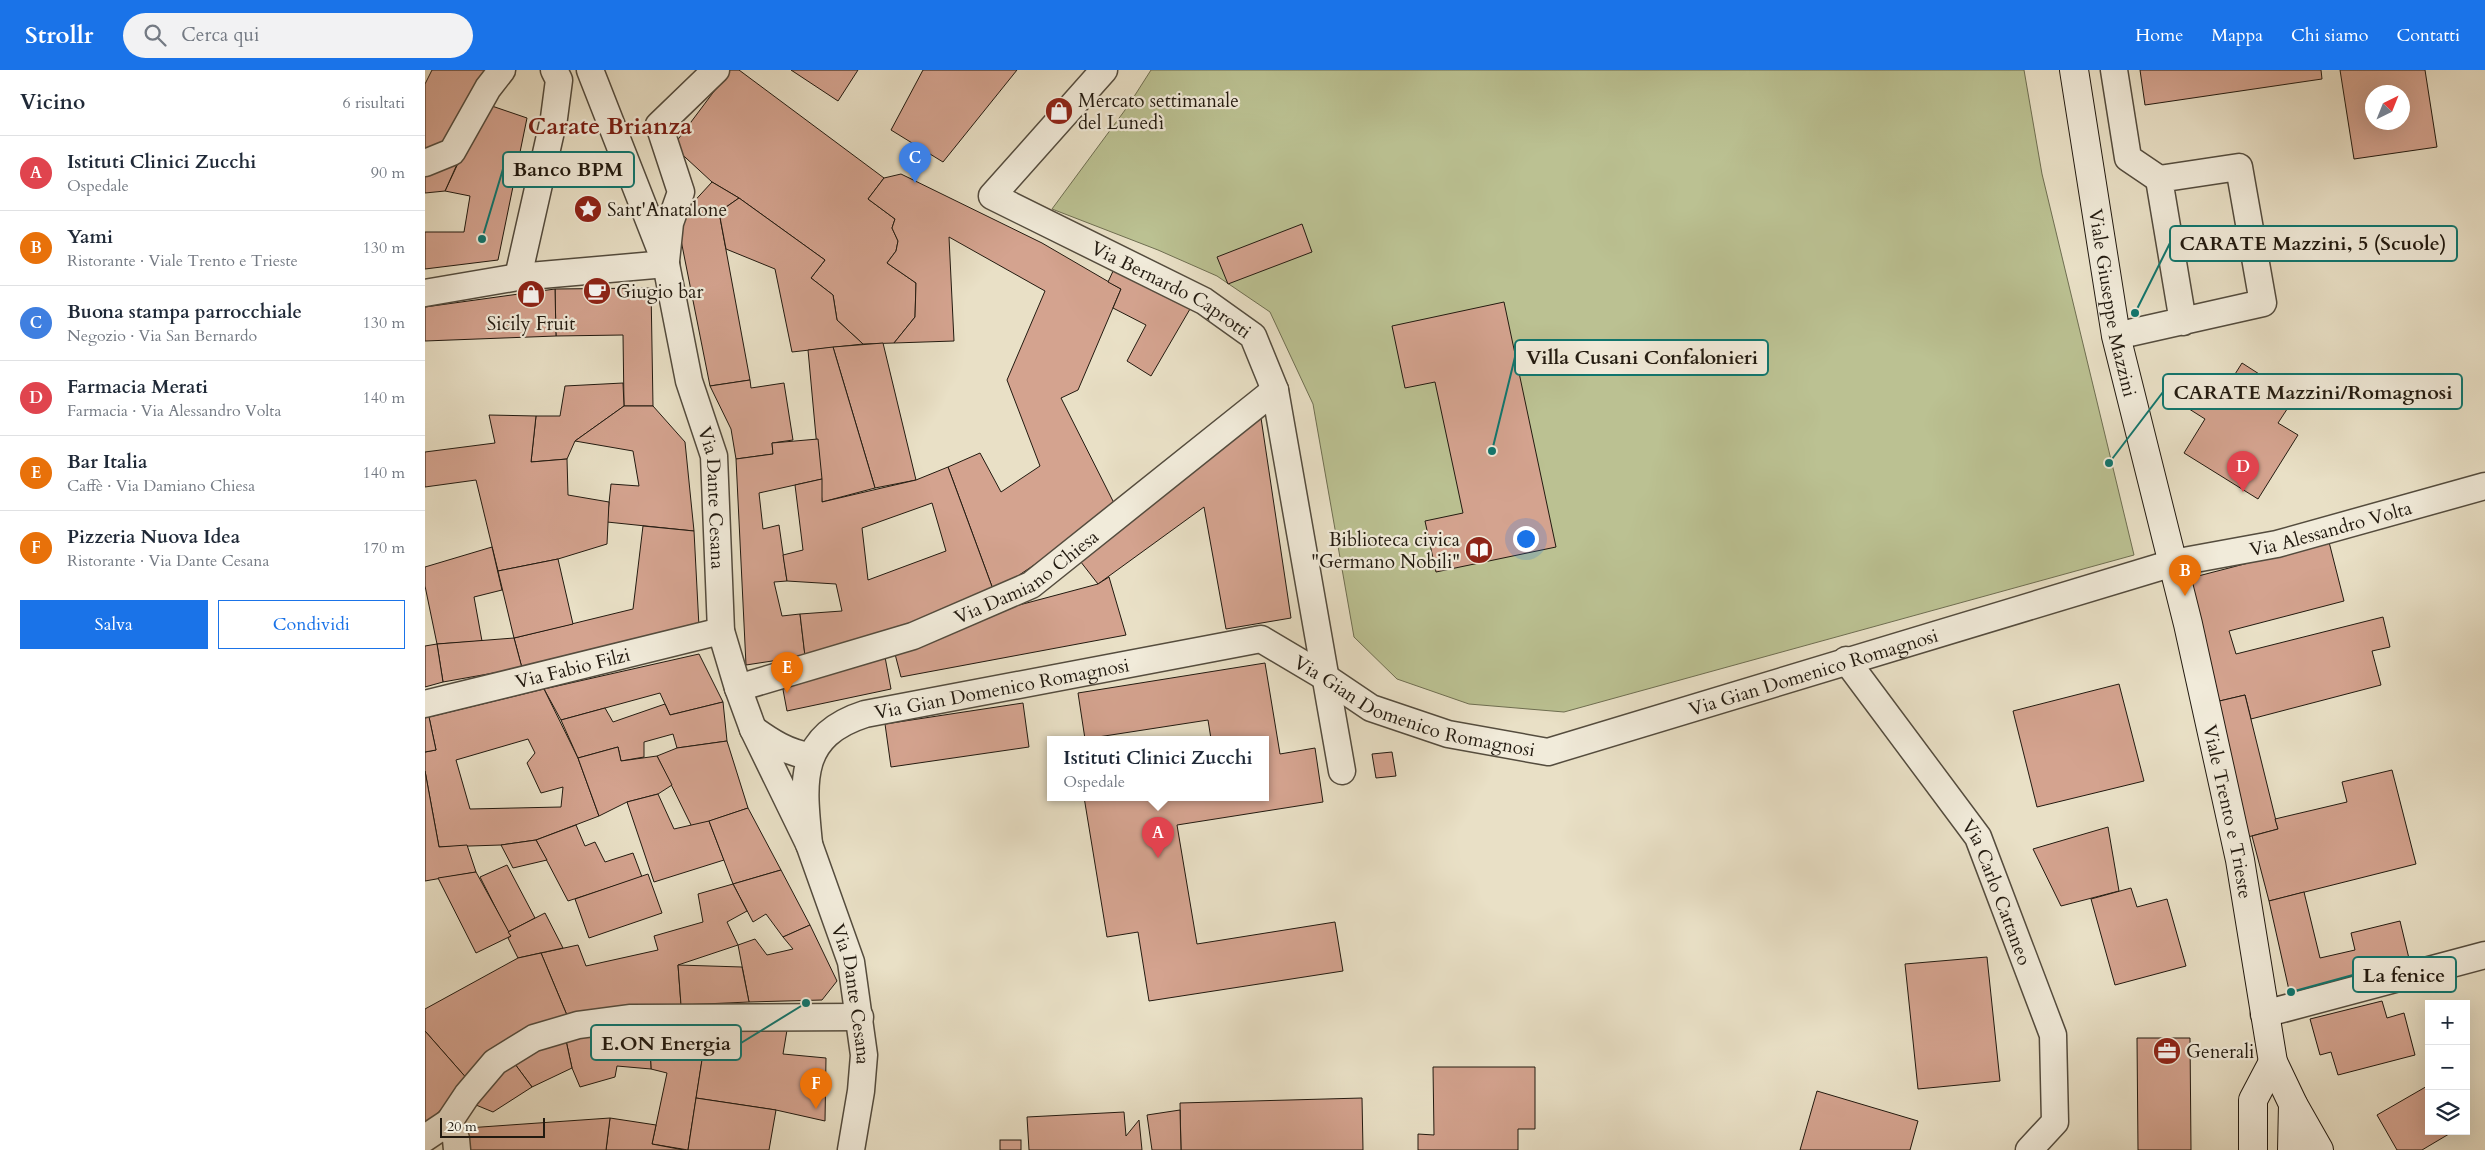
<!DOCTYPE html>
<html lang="it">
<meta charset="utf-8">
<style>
:root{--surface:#fff;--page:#f2f2f3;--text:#1f2937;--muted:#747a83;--line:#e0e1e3;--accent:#1a73e8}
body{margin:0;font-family:Cardo,serif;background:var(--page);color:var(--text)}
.controls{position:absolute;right:15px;bottom:15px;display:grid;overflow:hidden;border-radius:0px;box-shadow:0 5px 20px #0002}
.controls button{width:45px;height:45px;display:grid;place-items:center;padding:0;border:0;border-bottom:1px solid var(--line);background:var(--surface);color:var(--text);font:25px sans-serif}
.compass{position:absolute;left:1940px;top:15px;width:45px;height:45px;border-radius:50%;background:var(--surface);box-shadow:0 5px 20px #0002;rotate:43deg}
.scale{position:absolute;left:15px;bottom:12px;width:105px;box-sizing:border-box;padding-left:5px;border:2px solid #221a10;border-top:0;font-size:14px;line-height:18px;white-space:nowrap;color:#221a10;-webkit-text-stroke:4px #f1ebda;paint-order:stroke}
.you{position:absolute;left:1100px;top:468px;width:18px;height:18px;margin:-12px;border:4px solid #fff;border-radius:50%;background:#1a73e8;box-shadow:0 0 0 8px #1a73e833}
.badge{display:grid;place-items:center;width:32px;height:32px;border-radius:50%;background:var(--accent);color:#fff;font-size:16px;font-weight:700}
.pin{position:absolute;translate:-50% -41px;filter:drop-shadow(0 1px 2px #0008)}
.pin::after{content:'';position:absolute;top:26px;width:18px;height:15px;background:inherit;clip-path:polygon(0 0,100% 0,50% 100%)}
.popup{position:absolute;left:622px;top:666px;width:222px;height:65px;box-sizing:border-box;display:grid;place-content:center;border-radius:0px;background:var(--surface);filter:drop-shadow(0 1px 4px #0005);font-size:16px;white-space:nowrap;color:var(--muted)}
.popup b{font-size:19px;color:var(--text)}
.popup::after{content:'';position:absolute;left:50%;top:100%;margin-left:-10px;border:10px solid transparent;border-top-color:var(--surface)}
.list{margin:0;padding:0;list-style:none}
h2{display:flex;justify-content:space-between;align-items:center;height:65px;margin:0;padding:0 20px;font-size:21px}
h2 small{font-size:16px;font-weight:400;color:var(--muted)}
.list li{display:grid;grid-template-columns:32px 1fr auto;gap:15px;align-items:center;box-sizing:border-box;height:75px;padding:0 20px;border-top:1px solid var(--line)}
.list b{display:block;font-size:19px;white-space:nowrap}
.list p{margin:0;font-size:16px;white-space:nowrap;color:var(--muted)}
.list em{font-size:16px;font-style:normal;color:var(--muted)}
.actions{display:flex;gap:10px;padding:15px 20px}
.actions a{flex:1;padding:11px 0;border:1px solid var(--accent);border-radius:0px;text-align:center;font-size:18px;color:var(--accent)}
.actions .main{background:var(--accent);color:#fff}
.icon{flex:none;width:28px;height:28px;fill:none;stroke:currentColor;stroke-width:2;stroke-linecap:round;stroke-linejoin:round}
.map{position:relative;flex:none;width:2060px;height:1080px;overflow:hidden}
header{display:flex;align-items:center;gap:30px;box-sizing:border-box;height:70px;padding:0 25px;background:var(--accent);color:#fff}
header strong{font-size:24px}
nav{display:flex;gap:28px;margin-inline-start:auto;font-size:18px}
.search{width:350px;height:45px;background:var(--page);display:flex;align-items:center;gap:12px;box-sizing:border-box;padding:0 18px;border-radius:28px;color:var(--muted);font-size:19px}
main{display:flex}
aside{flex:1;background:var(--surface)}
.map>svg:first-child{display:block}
.green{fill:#bbc192;stroke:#6e6e51}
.building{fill:#d4a38f;stroke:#221a10;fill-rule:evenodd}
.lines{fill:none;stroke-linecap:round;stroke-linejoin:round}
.street-casing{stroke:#544c3e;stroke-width:29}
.secondary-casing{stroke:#221a10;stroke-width:30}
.street{stroke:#f1ebda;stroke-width:26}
.secondary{stroke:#f1ebda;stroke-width:28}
.labels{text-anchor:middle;stroke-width:4.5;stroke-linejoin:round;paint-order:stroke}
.poi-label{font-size:19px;fill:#221a10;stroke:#f1ebda;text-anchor:start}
.street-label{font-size:19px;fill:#221a10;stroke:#f1ebda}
.district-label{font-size:24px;font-weight:bold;fill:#7a1f14;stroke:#f1ebda}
.leader{fill:none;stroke:#0f766e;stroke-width:2}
.callout-dot{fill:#0f766e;stroke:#f1ebda;stroke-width:2}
.callout{fill:#f1ebda;stroke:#0f766e;stroke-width:2}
.callout-label{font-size:20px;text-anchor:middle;font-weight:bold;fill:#221a10}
</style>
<header>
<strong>Strollr</strong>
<div class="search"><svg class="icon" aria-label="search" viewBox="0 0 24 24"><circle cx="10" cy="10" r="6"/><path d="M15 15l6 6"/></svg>Cerca qui</div>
<nav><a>Home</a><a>Mappa</a><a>Chi siamo</a><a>Contatti</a></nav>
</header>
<main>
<aside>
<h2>Vicino<small>6 risultati</small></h2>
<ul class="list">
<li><span class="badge" style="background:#e0444e">A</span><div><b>Istituti Clinici Zucchi</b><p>Ospedale</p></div><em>90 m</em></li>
<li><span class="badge" style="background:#e8710a">B</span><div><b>Yami</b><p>Ristorante · Viale Trento e Trieste</p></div><em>130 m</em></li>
<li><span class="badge" style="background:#3f7fe0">C</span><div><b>Buona stampa parrocchiale</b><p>Negozio · Via San Bernardo</p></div><em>130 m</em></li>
<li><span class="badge" style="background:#e0444e">D</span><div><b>Farmacia Merati</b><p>Farmacia · Via Alessandro Volta</p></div><em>140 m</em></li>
<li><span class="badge" style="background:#e8710a">E</span><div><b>Bar Italia</b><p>Caffè · Via Damiano Chiesa</p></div><em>140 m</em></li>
<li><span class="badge" style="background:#e8710a">F</span><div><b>Pizzeria Nuova Idea</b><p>Ristorante · Via Dante Cesana</p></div><em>170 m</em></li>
</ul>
<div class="actions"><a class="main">Salva</a><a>Condividi</a></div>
</aside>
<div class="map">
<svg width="2060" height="1080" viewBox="0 0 2060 1080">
<rect width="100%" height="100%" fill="#e9e0c6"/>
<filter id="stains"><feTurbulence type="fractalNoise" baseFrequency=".004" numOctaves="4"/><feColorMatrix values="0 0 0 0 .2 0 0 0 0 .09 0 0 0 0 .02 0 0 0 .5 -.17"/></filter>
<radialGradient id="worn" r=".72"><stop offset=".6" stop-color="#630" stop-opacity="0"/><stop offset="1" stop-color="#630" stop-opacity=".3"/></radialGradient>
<path class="green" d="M726 0H1599L1617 104 1709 485 1139 642 1044 634 972 609 929 567 888 334 845 242 792 206 733 180 627 139 703 36Z"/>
<g class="building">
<path d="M7 0H62L24 75 0 83V14Z"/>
<path d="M305 0H314L459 108 443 129 470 149 467 158 473 171 471 181 462 193 491 213 490 247 469 273 438 274 412 250 408 225 386 208 400 190 314 128 287 112 248 76Z"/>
<path d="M366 0H433L413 31Z"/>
<path d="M498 0H592L518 92 466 60Z"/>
<path d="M1715 0H1896L1897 9 1720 35Z"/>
<path d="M1915 0H2000L2012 77 1929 89ZM1948 22H1978V52H1948Z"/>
<path d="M61 34 102 48 73 190 0 199V162H39L45 126 20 121Z"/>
<path d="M33 92 20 121 0 123V103Z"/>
<path d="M476 104 617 173 696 219 653 320 636 328 692 439 569 522 523 397 555 383 576 422 615 396 582 310 620 221 524 167 529 271 469 273 490 247 491 213 462 193 471 181 473 171 467 158 470 149 443 129 459 108Z"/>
<path d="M287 112 314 128 294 142 325 310 285 316 252 150Z"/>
<path d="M314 128 400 190 386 208 408 225 412 250 438 274 367 282 350 199 301 179 294 142Z"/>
<path d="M877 154 887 182 803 214 792 187Z"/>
<path d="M689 199 765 239 726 306 702 291 721 255 688 238 696 219 683 212Z"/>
<path d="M226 218 228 336H199L198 265 131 266 130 219Z"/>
<path d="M130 219 131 266 0 271V237Z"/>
<path d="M1079 232 1131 477 1011 502 1000 451 1038 443 1010 312 980 318 967 256Z"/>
<path d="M458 273 491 410 450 418 408 277Z"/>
<path d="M408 277 450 418 397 432 383 280Z"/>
<path d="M1817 293 1870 327 1853 353 1873 365 1833 429 1759 383 1780 349 1761 337 1780 307 1800 320Z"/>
<path d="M325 310 326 318 359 313 368 370 347 373 348 384 311 389 306 359 285 316Z"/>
<path d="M198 313 199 336 150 371 142 389 106 392 111 346H135L140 316Z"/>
<path d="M199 336H228L260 372 269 461 182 452 186 414 214 416 208 381 150 371Z"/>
<path d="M64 345 111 346 106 392 142 389 143 425 184 432 182 474 133 489 73 501 51 410 0 417V382L70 373Z"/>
<path d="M836 348 866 548 801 559 779 437 673 514 652 487Z"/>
<path d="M393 369 397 409 334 423 338 459 354 455 362 511 349 512 357 546 375 544 380 586 321 595 311 389 348 384 347 373Z"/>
<path d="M523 397 569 522 470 561 380 586 375 544 417 541 411 514 362 511 358 485 378 480 370 415 397 409V432L491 410ZM507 433 521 481 443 510 437 458Z"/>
<path d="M218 456 269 461 274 557 97 598 89 568 208 539Z"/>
<path d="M1904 472 1919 531 1804 561 1811 584 1958 547 1965 577 1947 581 1956 615 1826 649 1820 625 1786 633 1754 511Z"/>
<path d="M67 477 77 520 49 527 57 571 12 574 0 516V497Z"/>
<path d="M133 489 148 554 89 568 73 501Z"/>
<path d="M684 507 701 565 476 607 470 584 583 538 673 514Z"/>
<path d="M89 568 97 598 18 612 12 574Z"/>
<path d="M12 574 18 612 0 617V576Z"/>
<path d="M274 584 298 632 245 645 235 623 136 650 119 619Z"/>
<path d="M460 587 466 619 362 641 356 609Z"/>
<path d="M840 593 855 684 890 678 898 732 752 755 772 874 910 852 918 901 724 931 713 862 682 867 659 727H840V669H786L783 650 660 669 653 623Z"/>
<path d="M1694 614 1719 711 1612 737 1588 641Z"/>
<path d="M119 619 153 688 174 746 111 770 76 775 14 777 0 701V682L11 680 4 647ZM103 669 110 683 102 693 116 723 138 717 136 737 45 739 31 690Z"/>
<path d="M1820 625 1853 759 1819 768 1786 633Z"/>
<path d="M298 632 302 671 252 678 248 664 219 672V687L196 691 193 677 153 688 136 650 180 638 188 652 240 634 245 645Z"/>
<path d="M598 633 604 677 466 697 460 654Z"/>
<path d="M4 647 11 680 0 682V648Z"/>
<path d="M302 671 323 738 267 757 232 686 252 678Z"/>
<path d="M193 677 196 691 232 686 247 715 233 724 202 732 174 746 153 688Z"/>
<path d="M967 682 971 706 951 708 947 684Z"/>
<path d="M1967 700 1991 794 1844 831 1827 766 1853 759 1850 749 1922 732 1917 712Z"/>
<path d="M0 701 14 777 42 775 51 802 0 811Z"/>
<path d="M233 724 249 759 284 751 299 790 229 812 202 732Z"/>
<path d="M323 738 356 800 308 814 284 751Z"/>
<path d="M151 755 160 776 170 772 180 792 208 783 217 807 143 831 111 770Z"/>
<path d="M1683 757 1694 821 1636 836 1608 779Z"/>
<path d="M111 770 122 790 88 798 76 775Z"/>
<path d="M82 795 110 848 83 862 55 807Z"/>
<path d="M356 800 385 855 358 867 341 844 328 852 308 814Z"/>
<path d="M51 802 86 866 51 883 13 808Z"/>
<path d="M223 804 237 843 164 868 150 829Z"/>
<path d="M308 814 322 841 302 852 313 875 253 895 256 935 194 940 144 950 116 883 153 875 161 896 233 880 229 866 278 852 273 824Z"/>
<path d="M1706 818 1712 837 1742 829 1761 896 1690 915 1666 829Z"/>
<path d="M1879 822 1895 888 1930 880 1926 863 1975 851 1987 901 1866 929 1844 831Z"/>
<path d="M120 843 138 878 93 888 83 868 86 866 83 862Z"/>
<path d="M385 855 412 911 397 930 324 932 313 875 330 869 342 885 368 879 358 867Z"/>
<path d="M116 883 144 950 44 1011 0 961V939L93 888Z"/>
<path d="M1562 887 1575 1011 1493 1019 1480 894Z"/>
<path d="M253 895 317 897 324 932 256 935Z"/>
<path d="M1957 931 1962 948 1979 943 1990 985 1913 1005 1906 982 1895 985 1885 949Z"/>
<path d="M224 955 282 958 263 1080 227 1074 242 1003 226 999Z"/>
<path d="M224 955 226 999 192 996 190 1007 155 1017 147 998 140 966Z"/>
<path d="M282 958 362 960 358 984 401 988 400 1051 351 1040 271 1028Z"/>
<path d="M0 961 44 1011 0 1056Z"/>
<path d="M140 966 147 998 107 1017 84 986Z"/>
<path d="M1712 968H1765L1766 1080H1713Z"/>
<path d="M84 986 107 1017 68 1042 51 1035 67 1002Z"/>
<path d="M1008 997H1110V1059H1093V1080H993V1064L1009 1065Z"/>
<path d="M2004 1015V1061H2029L1997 1080H1972L1952 1045Z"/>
<path d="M1392 1021 1493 1051 1485 1080H1375Z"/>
<path d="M271 1028 351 1040 344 1080H263Z"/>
<path d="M937 1028 938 1080H756L755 1033Z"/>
<path d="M755 1040 756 1080H727L722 1045Z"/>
<path d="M699 1042 701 1066 714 1050 717 1080H604L602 1047Z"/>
<path d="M185 1048 231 1055 227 1074 259 1080H181Z"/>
<path d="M185 1048 181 1080H39L42 1058Z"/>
<rect x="575" y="1070" width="21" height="10"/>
</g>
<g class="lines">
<defs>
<g id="street">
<path id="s1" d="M165 0 241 194 264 311 289 386 296 561 313 618 328 659 384 774 426 892 439 985 436 1021 426 1080"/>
<path id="s2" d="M679 0 567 126 779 231 828 266 850 320 917 701"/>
<path d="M1689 0 1703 88 1734 109"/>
<path d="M0 93 27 82 63 18 77 0"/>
<path d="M241 191 245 153 256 122 234 55 291 0"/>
<path d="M93 207 129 48 134 10 129 0"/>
<path d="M0 223 93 207 241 194"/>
<path d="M1691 266 1838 233 1814 97 1734 109 1758 252"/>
<path id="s3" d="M1421 590 1553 767 1628 965 1630 1052 1604 1080"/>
<path id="s4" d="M313 618 488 566 606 515 850 320"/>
<path id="s5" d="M0 634 296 561"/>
<path d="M328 659C346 672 363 683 385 686"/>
<path id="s6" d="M384 774C378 713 371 666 440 644L836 569 900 607 946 638 1023 664 1123 682 1748 493 1852 474 2060 416"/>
<path d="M1839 944 2060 885"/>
<path d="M24 1052 31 1069 32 1080"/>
<path d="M0 1068 24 1052 42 1025 70 992 109 968 153 955 206 948 435 947"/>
</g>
<g id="secondary">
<path id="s7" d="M1649 0 1691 266 1763 554 1815 790 1848 992 1868 1034 1867 1080"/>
<path d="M1869 1036 1894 1080"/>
<path d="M1828 1080V1030L1848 992"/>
</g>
</defs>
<use href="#street" class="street-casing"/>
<use href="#secondary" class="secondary-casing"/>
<use href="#street" class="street"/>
<use href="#secondary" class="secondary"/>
</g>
<defs>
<symbol id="shop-disc" viewBox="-11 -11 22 22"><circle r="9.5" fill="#8f2418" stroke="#f1ebda"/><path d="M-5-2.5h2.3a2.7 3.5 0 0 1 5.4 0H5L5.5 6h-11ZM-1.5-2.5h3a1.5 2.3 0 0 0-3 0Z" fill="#fff"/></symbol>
<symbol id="sight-disc" viewBox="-11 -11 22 22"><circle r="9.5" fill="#8f2418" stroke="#f1ebda"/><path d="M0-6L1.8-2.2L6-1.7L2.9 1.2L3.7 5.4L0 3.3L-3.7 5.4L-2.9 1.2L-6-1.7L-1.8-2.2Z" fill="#fff"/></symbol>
<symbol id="cafe-disc" viewBox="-11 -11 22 22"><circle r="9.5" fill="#8f2418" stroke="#f1ebda"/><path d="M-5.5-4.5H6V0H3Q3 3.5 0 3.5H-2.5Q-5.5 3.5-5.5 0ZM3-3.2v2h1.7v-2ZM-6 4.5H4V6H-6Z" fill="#fff"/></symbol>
<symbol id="library-disc" viewBox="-11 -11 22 22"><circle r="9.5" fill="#8f2418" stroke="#f1ebda"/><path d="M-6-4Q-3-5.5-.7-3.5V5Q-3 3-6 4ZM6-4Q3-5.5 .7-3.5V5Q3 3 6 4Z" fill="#fff"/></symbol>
<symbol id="office-disc" viewBox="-11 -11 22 22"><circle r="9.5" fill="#8f2418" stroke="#f1ebda"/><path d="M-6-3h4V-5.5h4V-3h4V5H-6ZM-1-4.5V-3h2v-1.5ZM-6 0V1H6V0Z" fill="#fff"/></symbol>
</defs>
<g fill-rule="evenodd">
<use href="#shop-disc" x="618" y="25" width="32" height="32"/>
<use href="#sight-disc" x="147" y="123" width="32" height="32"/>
<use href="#cafe-disc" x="156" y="205" width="32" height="32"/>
<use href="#shop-disc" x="90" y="208" width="32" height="32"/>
<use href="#library-disc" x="1038" y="464" width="32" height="32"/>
<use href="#office-disc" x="1726" y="965" width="32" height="32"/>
</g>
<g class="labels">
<g class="poi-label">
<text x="653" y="37">Mercato settimanale<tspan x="653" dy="22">del Lunedì</tspan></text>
<text x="182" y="146">Sant'Anatalone</text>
<text x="191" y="228">Giugio bar</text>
<text x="106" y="260" text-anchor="middle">Sicily Fruit</text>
<text x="1035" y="476" text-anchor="end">Biblioteca civica<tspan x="1035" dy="22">"Germano Nobili"</tspan></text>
<text x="1761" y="988">Generali</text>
</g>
<g class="street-label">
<text dy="7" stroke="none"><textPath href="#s2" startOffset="371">Via Bernardo Caprotti</textPath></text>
<text dy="7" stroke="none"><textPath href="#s7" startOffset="236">Viale Giuseppe Mazzini</textPath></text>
<text dy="7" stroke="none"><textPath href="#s1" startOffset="448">Via Dante Cesana</textPath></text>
<text dy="7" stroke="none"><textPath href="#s6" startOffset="1689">Via Alessandro Volta</textPath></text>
<text dy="7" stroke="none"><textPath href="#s4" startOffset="311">Via Damiano Chiesa</textPath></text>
<text dy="7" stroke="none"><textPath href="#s5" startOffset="152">Via Fabio Filzi</textPath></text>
<text dy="7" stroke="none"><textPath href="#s6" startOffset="1152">Via Gian Domenico Romagnosi</textPath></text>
<text dy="7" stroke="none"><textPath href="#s6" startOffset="298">Via Gian Domenico Romagnosi</textPath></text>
<text dy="7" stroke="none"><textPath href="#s6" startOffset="732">Via Gian Domenico Romagnosi</textPath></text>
<text dy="7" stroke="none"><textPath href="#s7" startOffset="758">Viale Trento e Trieste</textPath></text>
<text dy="7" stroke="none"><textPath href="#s3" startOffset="279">Via Carlo Cattaneo</textPath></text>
<text dy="7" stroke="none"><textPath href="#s1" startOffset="970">Via Dante Cesana</textPath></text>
</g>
<g class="district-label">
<text x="185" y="64">Carate Brianza</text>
</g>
</g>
<path class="leader" d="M57 169L78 99M1710 243L1745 173M1067 381L1090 287M1684 393L1738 322M1866 922L1928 905M381 933L316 973"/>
<g class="callout-dot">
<circle cx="57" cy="169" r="5"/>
<circle cx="1710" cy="243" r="5"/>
<circle cx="1067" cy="381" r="5"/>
<circle cx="1684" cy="393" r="5"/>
<circle cx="1866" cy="922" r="5"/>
<circle cx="381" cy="933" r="5"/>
</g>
<g class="callout">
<rect x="78" y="82" width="131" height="35" rx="5"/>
<rect x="1745" y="156" width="287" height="35" rx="5"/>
<rect x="1090" y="270" width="253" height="35" rx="5"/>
<rect x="1738" y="304" width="299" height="35" rx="5"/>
<rect x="1928" y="887" width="103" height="35" rx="5"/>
<rect x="166" y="955" width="150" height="35" rx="5"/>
</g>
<g class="callout-label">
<text x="143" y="106">Banco BPM</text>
<text x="1888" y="180">CARATE Mazzini, 5 (Scuole)</text>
<text x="1217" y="294">Villa Cusani Confalonieri</text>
<text x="1888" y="329">CARATE Mazzini/Romagnosi</text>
<text x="1979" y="912">La fenice</text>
<text x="241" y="980">E.ON Energia</text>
</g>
<rect width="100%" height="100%" filter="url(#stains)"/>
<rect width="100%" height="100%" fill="url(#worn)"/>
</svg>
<div class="controls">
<button>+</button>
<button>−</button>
<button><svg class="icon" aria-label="layers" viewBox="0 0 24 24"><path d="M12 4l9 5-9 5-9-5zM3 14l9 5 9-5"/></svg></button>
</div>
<svg class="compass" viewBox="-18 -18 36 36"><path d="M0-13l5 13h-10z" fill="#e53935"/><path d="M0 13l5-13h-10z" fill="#747a83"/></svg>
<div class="scale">20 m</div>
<div class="you"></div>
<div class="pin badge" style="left:733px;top:788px;background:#e0444e">A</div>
<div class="popup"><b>Istituti Clinici Zucchi</b>Ospedale</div>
<div class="pin badge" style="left:1760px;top:526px;background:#e8710a">B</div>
<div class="pin badge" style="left:490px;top:113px;background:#3f7fe0">C</div>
<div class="pin badge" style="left:1818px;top:422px;background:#e0444e">D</div>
<div class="pin badge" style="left:362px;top:623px;background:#e8710a">E</div>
<div class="pin badge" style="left:391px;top:1039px;background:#e8710a">F</div>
</div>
</main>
